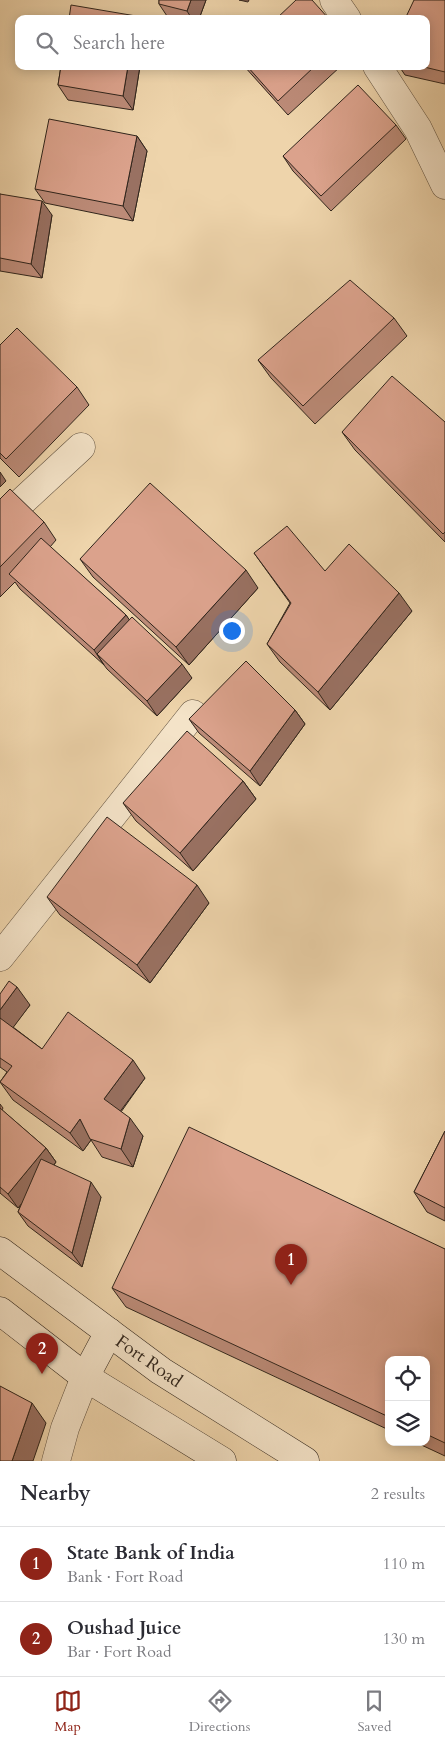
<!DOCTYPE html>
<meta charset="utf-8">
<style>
:root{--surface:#fff;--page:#f7f7f7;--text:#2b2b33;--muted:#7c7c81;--line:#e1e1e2;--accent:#8f2418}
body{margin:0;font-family:Cardo,serif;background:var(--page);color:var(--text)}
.controls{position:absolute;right:15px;bottom:15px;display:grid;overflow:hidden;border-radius:10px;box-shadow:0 2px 12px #0003}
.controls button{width:45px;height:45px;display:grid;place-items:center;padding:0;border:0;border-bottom:1px solid var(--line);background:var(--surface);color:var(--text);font:25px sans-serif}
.you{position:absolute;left:231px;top:630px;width:18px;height:18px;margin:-12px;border:4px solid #fff;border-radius:50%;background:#1a73e8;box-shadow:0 0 0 8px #1a73e833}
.badge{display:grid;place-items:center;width:32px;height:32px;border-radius:50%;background:var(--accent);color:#fff;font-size:16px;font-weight:700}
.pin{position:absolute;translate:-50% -41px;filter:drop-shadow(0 1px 2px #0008)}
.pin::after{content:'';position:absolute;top:26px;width:18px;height:15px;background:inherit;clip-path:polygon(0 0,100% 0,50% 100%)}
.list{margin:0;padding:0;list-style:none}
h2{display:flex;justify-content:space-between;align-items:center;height:65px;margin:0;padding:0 20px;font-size:21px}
h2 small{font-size:16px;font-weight:400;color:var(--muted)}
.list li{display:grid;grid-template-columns:32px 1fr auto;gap:15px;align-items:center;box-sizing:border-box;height:75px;padding:0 20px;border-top:1px solid var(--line)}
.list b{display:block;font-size:19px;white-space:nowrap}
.list p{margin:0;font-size:16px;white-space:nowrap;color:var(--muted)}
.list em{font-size:16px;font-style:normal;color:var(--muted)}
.icon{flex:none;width:28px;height:28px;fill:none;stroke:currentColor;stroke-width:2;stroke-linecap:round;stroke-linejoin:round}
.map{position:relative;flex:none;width:445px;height:1461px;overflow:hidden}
.search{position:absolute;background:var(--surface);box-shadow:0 2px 12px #0003;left:15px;right:15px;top:15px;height:55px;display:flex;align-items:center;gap:12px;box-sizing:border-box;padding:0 18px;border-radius:10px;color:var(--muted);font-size:19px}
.sheet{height:215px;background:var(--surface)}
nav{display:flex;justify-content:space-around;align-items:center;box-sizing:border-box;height:70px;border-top:1px solid var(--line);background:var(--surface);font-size:14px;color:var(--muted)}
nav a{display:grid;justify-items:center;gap:2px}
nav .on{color:var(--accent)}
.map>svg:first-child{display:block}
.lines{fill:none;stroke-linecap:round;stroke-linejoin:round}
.minor-casing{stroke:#605140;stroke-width:29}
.secondary-casing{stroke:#30251c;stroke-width:29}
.minor{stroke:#f4e3c8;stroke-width:28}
.secondary{stroke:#f4e3c8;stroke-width:28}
.wall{fill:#bc8b78;stroke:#30251c}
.shaded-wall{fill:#997162;stroke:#30251c}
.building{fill:#dba28c;stroke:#30251c}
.labels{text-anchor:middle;stroke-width:4.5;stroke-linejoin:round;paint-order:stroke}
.street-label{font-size:18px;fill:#30251c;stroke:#f4e3c8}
</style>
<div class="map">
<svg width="445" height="1461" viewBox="0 0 445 1461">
<rect width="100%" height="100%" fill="#eed4ab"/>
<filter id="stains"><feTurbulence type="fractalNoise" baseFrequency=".004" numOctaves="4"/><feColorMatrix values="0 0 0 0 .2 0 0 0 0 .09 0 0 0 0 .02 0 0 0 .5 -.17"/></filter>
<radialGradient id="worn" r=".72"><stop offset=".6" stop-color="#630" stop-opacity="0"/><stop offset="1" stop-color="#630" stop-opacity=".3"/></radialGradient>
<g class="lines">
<defs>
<g id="minor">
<path d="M334 0 347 19"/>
<path d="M377 66 418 129 445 185"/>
<path d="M0 522 81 447"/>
<path d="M0 957 193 714"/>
<path d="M56 1461 65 1428 85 1377"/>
</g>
<g id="secondary">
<path d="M0 1251 161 1371 305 1461"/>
<path d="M0 1311 85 1377 222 1461"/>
<path d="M85 1377 109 1332"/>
</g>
</defs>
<use href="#minor" class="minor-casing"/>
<use href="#secondary" class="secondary-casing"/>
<use href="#minor" class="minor"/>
<use href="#secondary" class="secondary"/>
</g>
<g class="wall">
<path d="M159 0H206L199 19H169L159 4Z"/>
<path d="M239 0H249L248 2Z"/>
<path d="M445 0V84L405 75 399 66H426Z"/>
<path d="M61 66H140L133 110 68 100 58 85Z"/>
<path d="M244 66H341L288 115Z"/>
<path d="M396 125 406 139 331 211 293 171 283 156Z"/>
<path d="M137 136 147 151 133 221 45 203 35 189Z"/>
<path d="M0 194 52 215 42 278 0 271Z"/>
<path d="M394 318 407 336 315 424 271 378 258 360Z"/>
<path d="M0 345 77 387 89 405 19 477 0 458Z"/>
<path d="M445 422V542L355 450 342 432Z"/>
<path d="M0 499 44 522 56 540 50 547 126 615 129 620 192 678 157 716 107 669 104 665 20 589 15 582 0 597Z"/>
<path d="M254 553 325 571 412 611 330 710 280 662 267 644 290 603Z"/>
<path d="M80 559 258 588 189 665 93 577Z"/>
<path d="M295 710 305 724 260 786 199 733 189 719Z"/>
<path d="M243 781 256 799 193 871 136 821 123 803Z"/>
<path d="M47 897 209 903 150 983 60 915Z"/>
<path d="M0 994 30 1005 13 1027 42 1049 145 1078 121 1112 143 1136 133 1167 102 1157 91 1140 83 1151 13 1100 0 1082 7 1072 0 1067Z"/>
<path d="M0 1104 3 1108 2 1110 46 1148 56 1162 54 1165 101 1197 82 1267 28 1226 18 1212 21 1204 18 1208 0 1193Z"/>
<path d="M445 1131V1221L427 1212 414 1192Z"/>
<path d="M445 1249V1456L415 1442H426V1360H389V1430L126 1307 112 1288Z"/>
</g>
<g class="shaded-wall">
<path d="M191 0H206L199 19H192L187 11Z"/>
<path d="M128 66H140L133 110 123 96Z"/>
<path d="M137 136 147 151 133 221 123 206Z"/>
<path d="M42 201 52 215 42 278 31 264Z"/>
<path d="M0 472 6 481 0 487Z"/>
<path d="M246 570 258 588 189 665 176 647Z"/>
<path d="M399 593 412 611 330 710 318 692Z"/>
<path d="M126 615 136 629 97 654 104 665 94 650Z"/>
<path d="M182 664 192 678 157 716 147 701Z"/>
<path d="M295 710 305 724 260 786 250 771Z"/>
<path d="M243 781 256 799 193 871 180 853Z"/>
<path d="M197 885 209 903 150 983 137 965Z"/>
<path d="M17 987 30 1005 9 1033 0 1020V1010Z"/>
<path d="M133 1060 145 1078 116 1117 104 1099Z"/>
<path d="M130 1118 143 1136 133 1167 121 1149Z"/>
<path d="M80 1119 91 1140 83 1151 70 1133Z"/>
<path d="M46 1148 56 1162 18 1208 8 1194Z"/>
<path d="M91 1182 101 1197 82 1267 72 1253Z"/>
<path d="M32 1403 46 1423 33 1461H12Z"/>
</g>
<g class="building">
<path d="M159 0H191L187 11 159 4Z"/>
<path d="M296 0H312L329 19H276Z"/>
<path d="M414 0H445V72L420 66H426V19H405Z"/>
<path d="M71 5 136 16 135 19H69Z"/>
<path d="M61 66H128L123 96 58 85Z"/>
<path d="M247 66H315L278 101Z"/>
<path d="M358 85 396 125 321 196 283 156Z"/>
<path d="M49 119 137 136 123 206 35 189Z"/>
<path d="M0 194 42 201 31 264 0 258Z"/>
<path d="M350 280 394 318 303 406 258 360Z"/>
<path d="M17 328 77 387 6 459 0 453V345Z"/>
<path d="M392 376 445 422V532L443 534 342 432Z"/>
<path d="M150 483 246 570 176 647 80 559Z"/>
<path d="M10 489 44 522 0 567V499Z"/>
<path d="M287 526 325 571 349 544 399 593 318 692 267 644 291 603 254 553Z"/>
<path d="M41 538 126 615 94 650 9 574Z"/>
<path d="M132 617 182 664 147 701 97 654Z"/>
<path d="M246 661 295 710 250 771 189 719Z"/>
<path d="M187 731 243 781 180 853 123 803Z"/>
<path d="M107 817 197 885 137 965 47 897Z"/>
<path d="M9 981 17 987 0 1010V994Z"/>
<path d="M68 1012 133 1060 104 1099 130 1118 121 1149 90 1139 80 1119 70 1133 0 1082 12 1066 0 1058V1018L42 1049Z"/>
<path d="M0 1108 46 1148 8 1194 0 1187Z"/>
<path d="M189 1127 445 1249V1443L426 1434V1360H389V1417L112 1288Z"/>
<path d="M445 1131V1208L414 1192Z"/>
<path d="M41 1159 91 1182 72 1253 18 1212Z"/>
<path d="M0 1386 32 1403 12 1461H0Z"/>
</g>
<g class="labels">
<g class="street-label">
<text transform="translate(149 1361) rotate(35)" y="6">Fort Road</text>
</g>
</g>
<rect width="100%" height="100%" filter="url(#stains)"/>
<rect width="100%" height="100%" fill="url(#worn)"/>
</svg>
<div class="controls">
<button><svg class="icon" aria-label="locate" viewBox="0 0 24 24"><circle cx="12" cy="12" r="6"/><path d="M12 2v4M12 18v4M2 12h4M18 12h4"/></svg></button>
<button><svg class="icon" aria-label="layers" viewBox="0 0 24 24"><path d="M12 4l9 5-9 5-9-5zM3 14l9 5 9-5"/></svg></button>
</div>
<div class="you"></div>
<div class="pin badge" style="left:291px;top:1285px">1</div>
<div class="pin badge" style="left:42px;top:1374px">2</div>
<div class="search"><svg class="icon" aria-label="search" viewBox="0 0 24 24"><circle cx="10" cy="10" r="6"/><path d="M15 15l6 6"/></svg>Search here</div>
</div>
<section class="sheet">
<h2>Nearby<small>2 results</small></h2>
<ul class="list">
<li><span class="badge">1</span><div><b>State Bank of India</b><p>Bank · Fort Road</p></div><em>110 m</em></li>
<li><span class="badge">2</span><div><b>Oushad Juice</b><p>Bar · Fort Road</p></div><em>130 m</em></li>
</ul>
</section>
<nav>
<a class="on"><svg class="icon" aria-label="map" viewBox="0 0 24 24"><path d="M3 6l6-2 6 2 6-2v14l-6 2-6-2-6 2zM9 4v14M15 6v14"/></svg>Map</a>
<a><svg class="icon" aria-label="directions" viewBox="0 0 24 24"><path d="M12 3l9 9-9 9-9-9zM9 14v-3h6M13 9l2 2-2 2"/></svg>Directions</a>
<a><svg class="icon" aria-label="saved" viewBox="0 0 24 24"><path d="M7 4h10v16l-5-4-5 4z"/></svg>Saved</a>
</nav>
